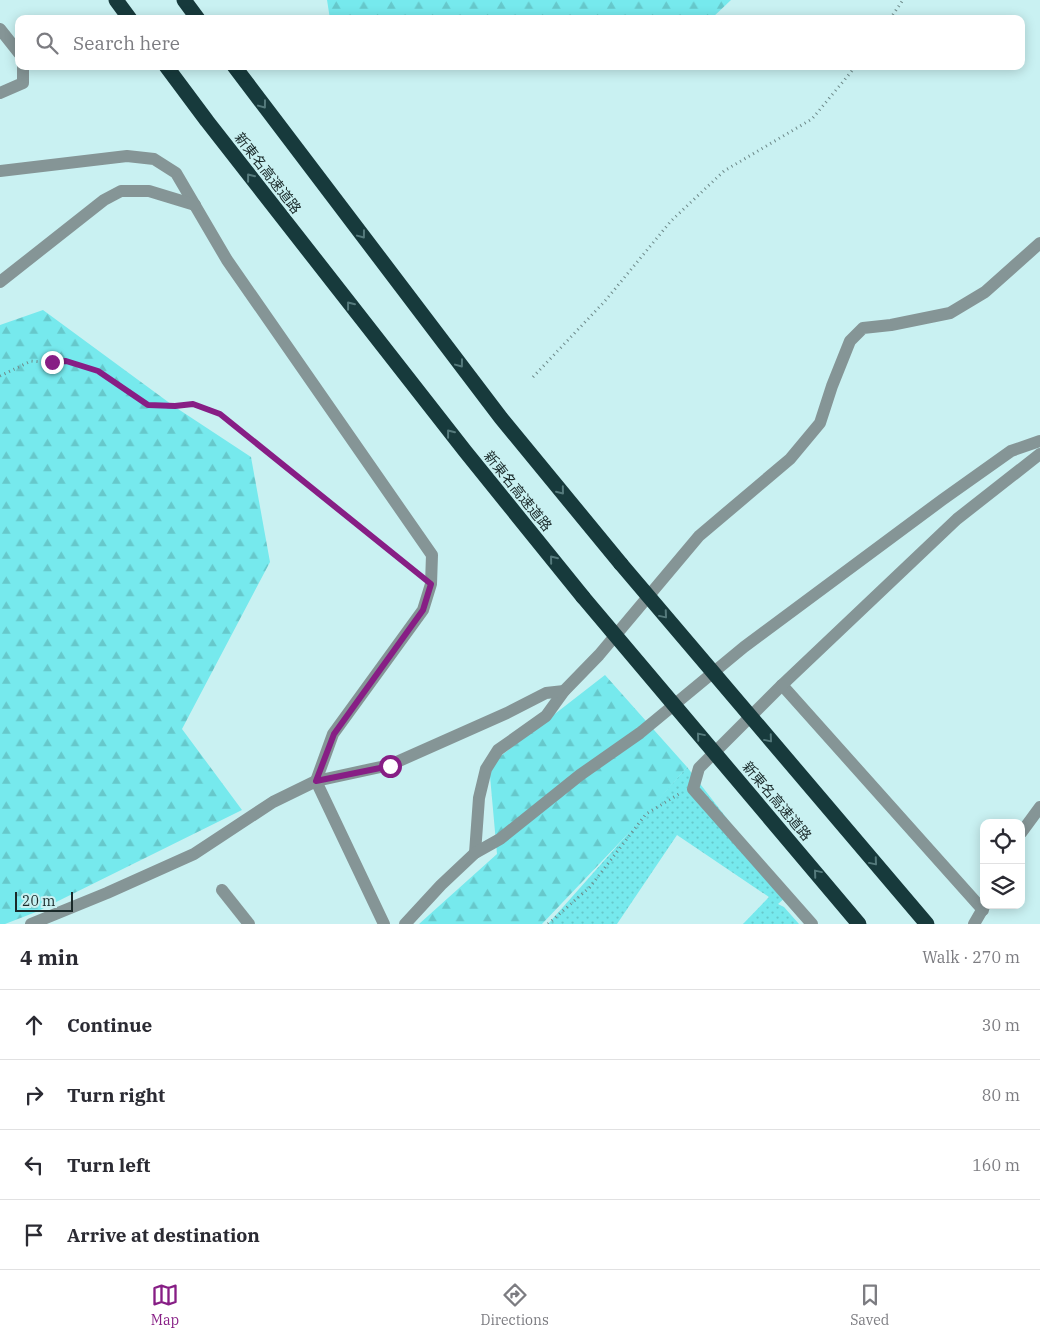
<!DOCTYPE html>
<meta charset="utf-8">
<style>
:root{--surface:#fff;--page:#f2f2f3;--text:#2b2b33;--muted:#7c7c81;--line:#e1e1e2;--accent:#871e85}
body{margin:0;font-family:"IBM Plex Serif","Noto Sans JP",serif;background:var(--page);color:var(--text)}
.controls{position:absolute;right:15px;bottom:15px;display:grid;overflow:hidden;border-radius:10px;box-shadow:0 2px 12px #0003}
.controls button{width:45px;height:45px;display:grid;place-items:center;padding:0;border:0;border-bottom:1px solid var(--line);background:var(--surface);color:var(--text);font:25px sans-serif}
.scale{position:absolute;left:15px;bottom:12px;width:58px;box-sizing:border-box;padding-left:5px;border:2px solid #192929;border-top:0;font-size:14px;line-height:18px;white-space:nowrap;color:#192929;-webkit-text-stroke:4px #c9f1f2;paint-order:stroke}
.stop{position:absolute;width:15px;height:15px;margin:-11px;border:4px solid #871e85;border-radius:50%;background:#fff}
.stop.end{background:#871e85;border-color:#fff;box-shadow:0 1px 5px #0008}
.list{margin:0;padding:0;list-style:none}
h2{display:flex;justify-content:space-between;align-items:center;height:65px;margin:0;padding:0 20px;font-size:21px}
h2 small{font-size:16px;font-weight:400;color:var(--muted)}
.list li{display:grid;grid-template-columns:32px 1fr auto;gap:15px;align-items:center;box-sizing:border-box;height:70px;padding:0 20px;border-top:1px solid var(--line)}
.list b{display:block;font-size:19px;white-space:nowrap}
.list em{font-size:16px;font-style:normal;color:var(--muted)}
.icon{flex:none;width:28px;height:28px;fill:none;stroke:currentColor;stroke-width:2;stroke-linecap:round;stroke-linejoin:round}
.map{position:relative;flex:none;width:1040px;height:924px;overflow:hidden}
.search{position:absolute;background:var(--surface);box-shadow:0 2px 12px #0003;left:15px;right:15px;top:15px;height:55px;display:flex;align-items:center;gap:12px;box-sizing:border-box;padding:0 18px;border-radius:10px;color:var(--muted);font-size:19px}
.sheet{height:345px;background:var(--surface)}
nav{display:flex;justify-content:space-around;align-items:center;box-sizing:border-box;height:70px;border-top:1px solid var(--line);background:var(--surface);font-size:14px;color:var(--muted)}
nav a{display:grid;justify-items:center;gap:2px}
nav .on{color:var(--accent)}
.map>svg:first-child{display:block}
.grass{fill:url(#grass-dots)}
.forest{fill:url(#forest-firs)}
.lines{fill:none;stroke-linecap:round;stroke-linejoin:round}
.path{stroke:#6d8989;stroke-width:3;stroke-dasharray:1 4;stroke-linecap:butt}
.minor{stroke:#859596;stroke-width:12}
.highway{stroke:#173a3c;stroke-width:15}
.highway-bridge{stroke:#173a3c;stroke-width:15}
.oneway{stroke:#557a7c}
.route{stroke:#871e85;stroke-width:6}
.labels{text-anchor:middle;stroke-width:4;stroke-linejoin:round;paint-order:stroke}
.street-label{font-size:14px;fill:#192929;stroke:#c9f1f2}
</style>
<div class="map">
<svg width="1040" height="924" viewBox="0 0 1040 924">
<defs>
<pattern id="grass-dots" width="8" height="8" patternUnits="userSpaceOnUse" patternTransform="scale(1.25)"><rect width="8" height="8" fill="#76e9ed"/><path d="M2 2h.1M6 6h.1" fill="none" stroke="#66c8cb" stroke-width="1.8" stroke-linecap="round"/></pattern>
<pattern id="forest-firs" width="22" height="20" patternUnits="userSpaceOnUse" patternTransform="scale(1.25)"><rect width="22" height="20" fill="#76e9ed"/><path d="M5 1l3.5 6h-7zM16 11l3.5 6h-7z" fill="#66c8cb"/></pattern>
</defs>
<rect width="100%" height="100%" fill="#c9f1f2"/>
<path class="grass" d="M687 767 787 896 778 904 784 907 799 924H743L769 897 677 835 617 924H548Z"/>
<g class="forest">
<path d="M327 0H731L711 19H330Z"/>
<path d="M43 310 175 407 251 457 270 562 182 729 242 810 36 912 5 924H0V325Z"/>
<path d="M605 675 687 767 642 819 542 924H419L497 854 489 765Z"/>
</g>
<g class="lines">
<g class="path">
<path d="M890 19 903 0"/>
<path d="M0 376 31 361 52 363 66 361 98 371 148 405 175 407 193 404 220 414 416 572"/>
<path d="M533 377 605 301 671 221 724 171 812 119 856 66"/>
<path d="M548 924 590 887 646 814 679 794"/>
</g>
<g class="minor">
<path d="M0 29 19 53"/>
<path d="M0 93 23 83V66"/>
<path d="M0 171 127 156 154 159 176 173 227 260 432 555 431 584 423 610 333 734 316 781 384 924"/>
<path d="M0 282 104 200 121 191H149L195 205"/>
<path d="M782 685 983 910"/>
<path d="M1021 833 1040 807"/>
<path d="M475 853 479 798 486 769 498 750 546 716 564 691 599 655 699 536 790 459 820 423 832 386 850 341 863 328 891 325 950 313 985 292 1040 243"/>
<path d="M222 890 249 924"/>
<path d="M31 924 107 893 194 854 273 802 316 781 390 765 507 713 546 693 564 691"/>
<path d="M405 924 441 885 475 853 500 839 580 775 640 733 744 647 942 500 1011 451 1040 441"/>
<path d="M812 924 693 789 699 768 782 685 957 519 1040 454"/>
<path d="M974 924 985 905"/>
</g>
<g class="highway">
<path d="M116 0 130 19"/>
<path d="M184 0 198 19"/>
<path d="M166 66 207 121 465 451 583 597"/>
<path d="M234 66 501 418 621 564"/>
</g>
<g class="highway-bridge">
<path d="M621 564 927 924"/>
<path d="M583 597 859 924"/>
</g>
</g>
<defs><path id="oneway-chevron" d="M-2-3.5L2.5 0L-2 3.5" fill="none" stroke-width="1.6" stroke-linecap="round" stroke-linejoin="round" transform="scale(1.25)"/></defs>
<g class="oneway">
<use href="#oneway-chevron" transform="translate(263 105) rotate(53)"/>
<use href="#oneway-chevron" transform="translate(250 177) rotate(-128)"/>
<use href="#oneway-chevron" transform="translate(362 235) rotate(53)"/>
<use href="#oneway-chevron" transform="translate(350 305) rotate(-128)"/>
<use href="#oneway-chevron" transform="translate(460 364) rotate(53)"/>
<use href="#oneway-chevron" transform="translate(450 433) rotate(-128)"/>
<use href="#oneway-chevron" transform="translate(561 491) rotate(51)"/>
<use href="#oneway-chevron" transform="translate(553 559) rotate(-129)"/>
<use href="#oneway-chevron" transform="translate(664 615) rotate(50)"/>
<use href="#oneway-chevron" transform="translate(700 736) rotate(-130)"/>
<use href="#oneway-chevron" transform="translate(769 739) rotate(50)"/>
<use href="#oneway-chevron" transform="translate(874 862) rotate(50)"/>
<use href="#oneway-chevron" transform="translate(817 873) rotate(-130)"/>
</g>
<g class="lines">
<path class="route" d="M52 362 66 361 98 371 148 405 175 406 193 404 220 414 431 584 423 610 334 734 316 781 390 766"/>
</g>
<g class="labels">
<g class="street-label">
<text transform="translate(268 173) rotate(52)" y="5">新東名高速道路</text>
<text transform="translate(518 491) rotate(51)" y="5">新東名高速道路</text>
<text transform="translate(777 801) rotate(50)" y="5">新東名高速道路</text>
</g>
</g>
</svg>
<div class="controls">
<button><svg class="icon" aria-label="locate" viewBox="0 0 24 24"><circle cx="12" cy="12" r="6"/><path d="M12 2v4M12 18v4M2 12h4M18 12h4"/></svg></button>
<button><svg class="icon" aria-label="layers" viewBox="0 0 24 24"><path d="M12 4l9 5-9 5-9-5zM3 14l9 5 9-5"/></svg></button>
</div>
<div class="scale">20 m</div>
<div class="stop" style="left:390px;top:766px"></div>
<div class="stop end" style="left:52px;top:362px"></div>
<div class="search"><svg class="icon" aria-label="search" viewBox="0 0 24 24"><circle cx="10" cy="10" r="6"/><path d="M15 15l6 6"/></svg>Search here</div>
</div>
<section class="sheet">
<h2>4 min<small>Walk · 270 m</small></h2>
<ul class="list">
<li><svg class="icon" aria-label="ahead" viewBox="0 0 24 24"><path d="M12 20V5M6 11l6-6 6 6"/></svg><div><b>Continue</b></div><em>30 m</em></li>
<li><svg class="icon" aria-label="right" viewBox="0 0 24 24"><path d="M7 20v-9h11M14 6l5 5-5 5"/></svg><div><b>Turn right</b></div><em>80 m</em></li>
<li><svg class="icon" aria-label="left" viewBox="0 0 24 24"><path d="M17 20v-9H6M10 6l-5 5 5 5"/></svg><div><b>Turn left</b></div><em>160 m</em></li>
<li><svg class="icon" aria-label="arrive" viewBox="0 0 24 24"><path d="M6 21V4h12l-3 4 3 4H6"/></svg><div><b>Arrive at destination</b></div></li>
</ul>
</section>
<nav>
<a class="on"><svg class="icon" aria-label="map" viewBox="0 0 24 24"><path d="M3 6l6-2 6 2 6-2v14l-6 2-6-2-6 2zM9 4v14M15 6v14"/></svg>Map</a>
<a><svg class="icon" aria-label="directions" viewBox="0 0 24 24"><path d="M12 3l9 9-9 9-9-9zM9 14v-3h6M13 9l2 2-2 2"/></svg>Directions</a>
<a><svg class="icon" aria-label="saved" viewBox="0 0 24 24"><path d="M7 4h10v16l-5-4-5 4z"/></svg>Saved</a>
</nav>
